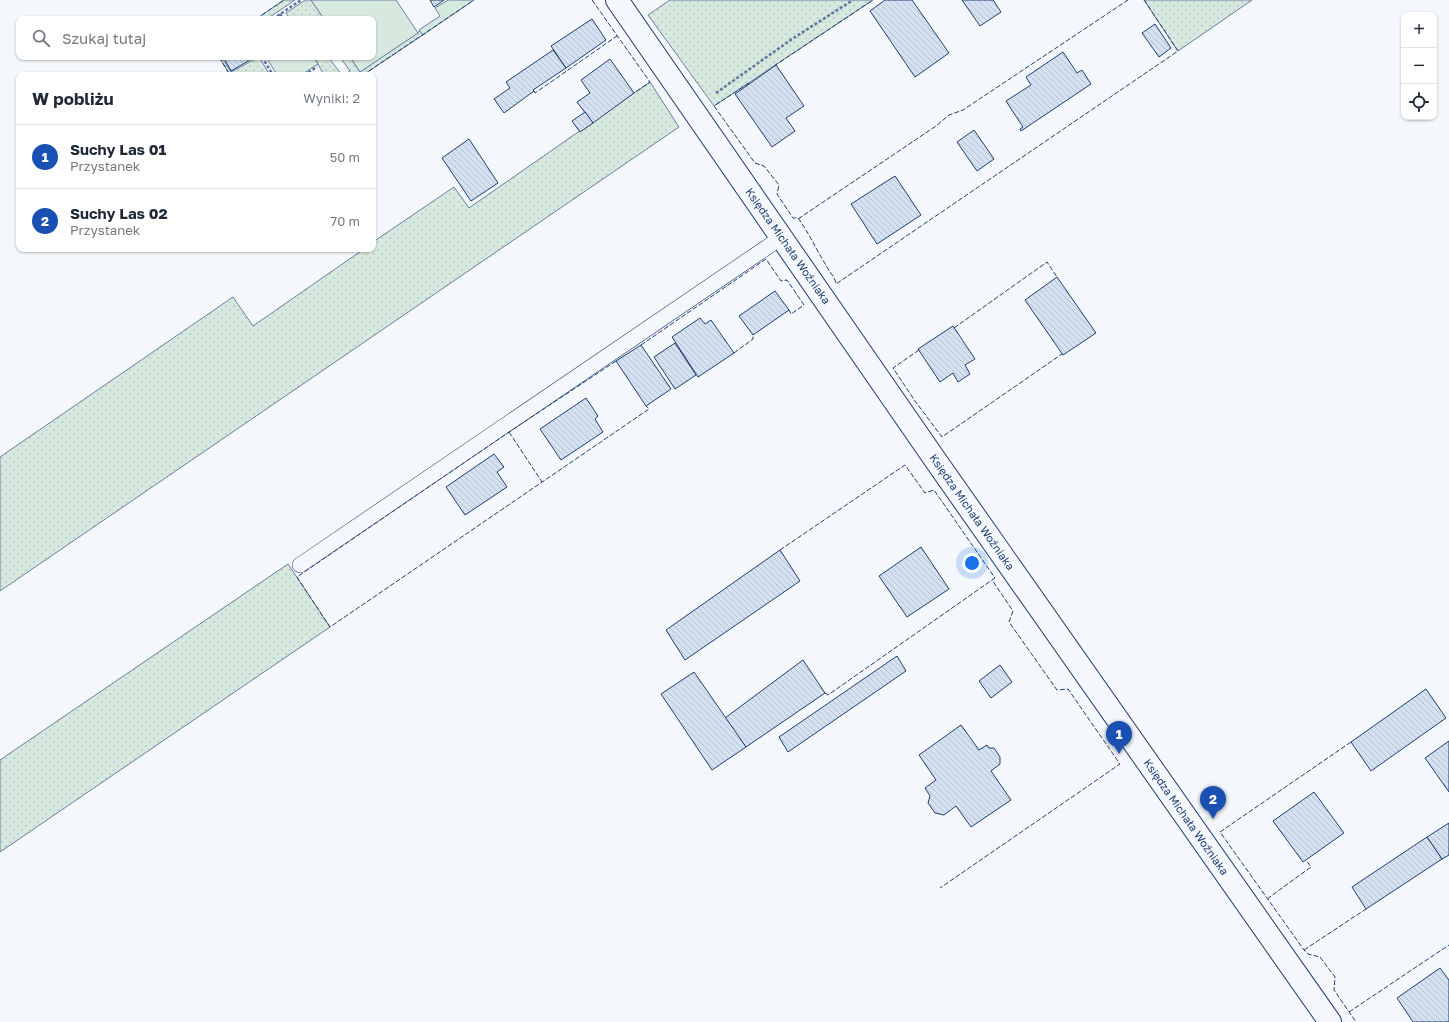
<!DOCTYPE html>
<html lang="pl">
<meta charset="utf-8">
<style>
:root{--surface:#fff;--page:#f2f2f3;--text:#1f2937;--muted:#747a83;--line:#e0e1e3;--accent:#111827}
body{margin:0;font-family:"Golos Text",sans-serif;background:var(--page);color:var(--text)}
.controls{position:absolute;right:12px;top:12px;display:grid;overflow:hidden;border-radius:8px;box-shadow:0 1px 3px #0004}
.controls button{width:36px;height:36px;display:grid;place-items:center;padding:0;border:0;border-bottom:1px solid var(--line);background:var(--surface);color:var(--text);font:20px sans-serif}
.you{position:absolute;left:972px;top:563px;width:14px;height:14px;margin:-10px;border:3px solid #fff;border-radius:50%;background:#1a73e8;box-shadow:0 0 0 6px #1a73e833}
.badge{display:grid;place-items:center;width:26px;height:26px;border-radius:50%;background:var(--accent);color:#fff;font-size:13px;font-weight:700}
.pin{position:absolute;translate:-50% -33px;filter:drop-shadow(0 1px 2px #0008)}
.pin::after{content:'';position:absolute;top:21px;width:14px;height:12px;background:inherit;clip-path:polygon(0 0,100% 0,50% 100%)}
.list{margin:0;padding:0;list-style:none}
h2{display:flex;justify-content:space-between;align-items:center;height:52px;margin:0;padding:0 16px;font-size:17px}
h2 small{font-size:13px;font-weight:400;color:var(--muted)}
.list li{display:grid;grid-template-columns:26px 1fr auto;gap:12px;align-items:center;box-sizing:border-box;height:64px;padding:0 16px;border-top:1px solid var(--line)}
.list b{display:block;font-size:15px;white-space:nowrap}
.list p{margin:0;font-size:13px;white-space:nowrap;color:var(--muted)}
.list em{font-size:13px;font-style:normal;color:var(--muted)}
.icon{flex:none;width:22px;height:22px;fill:none;stroke:currentColor;stroke-width:2;stroke-linecap:round;stroke-linejoin:round}
.map{position:relative;flex:none;width:1449px;height:1022px;overflow:hidden}
.search{position:absolute;background:var(--surface);box-shadow:0 1px 3px #0004;left:16px;top:16px;width:360px;height:44px;display:flex;align-items:center;gap:10px;box-sizing:border-box;padding:0 14px;border-radius:8px;color:var(--muted);font-size:15px}
.panel{position:absolute;background:var(--surface);box-shadow:0 1px 3px #0004;left:16px;top:72px;width:360px;height:180px;border-radius:8px}
.map>svg:first-child{display:block}
.grass{fill:url(#grass-dots);stroke:#687fa3}
.green{fill:#d7e8df;stroke:#687fa3}
.building{fill:url(#building-back-hatch);stroke:#1d3f73}
.lines{fill:none;stroke-linecap:round;stroke-linejoin:round}
.service-casing{stroke:#1d3f73;stroke-width:16}
.minor-casing{stroke:#1d3f73;stroke-width:24}
.path{stroke:#5e769c;stroke-width:2.5;stroke-dasharray:3 2;stroke-linecap:butt}
.service{stroke:#f4f7fb;stroke-width:15}
.minor{stroke:#f4f7fb;stroke-width:22}
.fence{stroke:#1d3f73;stroke-width:1;stroke-dasharray:5 2;stroke-linecap:butt}
.labels{text-anchor:middle;stroke-width:3;stroke-linejoin:round;paint-order:stroke}
.street-label{font-size:11px;fill:#1d3f73;stroke:#f4f7fb}
</style>
<div class="map">
<svg width="1449" height="1022" viewBox="0 0 1449 1022">
<defs>
<pattern id="grass-dots" width="8" height="8" patternUnits="userSpaceOnUse"><rect width="8" height="8" fill="#d7e8df"/><path d="M2 2h.1M6 6h.1" fill="none" stroke="#b8c8c3" stroke-width="1.8" stroke-linecap="round"/></pattern>
<pattern id="building-back-hatch" width="6" height="6" patternUnits="userSpaceOnUse"><rect width="6" height="6" fill="#d5e0f0"/><path d="M-1 5l2 2M0 0l6 6M5-1l2 2" fill="none" stroke="#b6c1d1"/></pattern>
</defs>
<rect width="100%" height="100%" fill="#f4f7fb"/>
<g class="grass">
<path d="M284 0H295L267 19H256Z"/>
<path d="M305 0H311L324 19H290L286 13Z"/>
<path d="M670 0H873L714 106 648 15Z"/>
<path d="M1144 0H1252L1178 51Z"/>
<path d="M420 31 423 35 363 75H344L350 71 340 57H350L360 72Z"/>
<path d="M219 57H224L222 58 231 72 259 57 270 75H230Z"/>
<path d="M314 57H328L342 75H324Z"/>
<path d="M650 82 679 127 0 591V457L233 297 253 326 364 249H373V242L454 187 469 208Z"/>
<path d="M288 564 330 627 0 852V760Z"/>
</g>
<g class="green">
<path d="M311 0H396L418 33 360 72 350 57H373V19H324Z"/>
<path d="M448 0H474L423 35 419 30 440 16 435 8Z"/>
<path d="M266 57H313L318 64 301 75H277Z"/>
</g>
<g class="building">
<path d="M430 0H444L434 7Z"/>
<path d="M885 0H912L949 53 915 77 870 11Z"/>
<path d="M962 0H993L1001 12 980 26Z"/>
<path d="M592 19 606 40 566 68 551 46Z"/>
<path d="M1155 24 1171 48 1159 57 1142 33Z"/>
<path d="M553 50 566 68 533 90 534 91 504 113 494 99 510 88 506 82Z"/>
<path d="M1063 52 1077 73 1082 70 1091 84 1021 131 1020 129 1023 127 1006 101 1031 85 1026 77Z"/>
<path d="M226 57H255L231 71 224 58Z"/>
<path d="M610 59 634 93 593 123 577 102 590 93 581 80Z"/>
<path d="M776 65 804 106 786 118 795 131 772 147 735 94Z"/>
<path d="M585 112 593 123 580 132 572 121Z"/>
<path d="M974 130 994 159 977 171 957 142Z"/>
<path d="M469 139 498 183 471 201 442 158Z"/>
<path d="M895 176 921 215 877 244 851 204Z"/>
<path d="M1057 277 1096 333 1063 355 1025 300Z"/>
<path d="M775 291 789 310 753 335 739 316Z"/>
<path d="M700 318 705 324 711 320 734 353 698 377 672 337Z"/>
<path d="M953 326 975 359 965 365 970 374 958 382 953 373 940 382 918 349Z"/>
<path d="M675 343 696 375 675 389 654 357Z"/>
<path d="M641 345 671 389 646 406 616 361Z"/>
<path d="M586 398 598 416 595 419 603 432 561 460 540 429Z"/>
<path d="M494 454 504 467 497 472 507 487 465 515 446 487Z"/>
<path d="M921 547 949 589 907 617 879 576Z"/>
<path d="M780 550 800 581 685 660 666 630Z"/>
<path d="M897 656 906 671 788 752 779 737Z"/>
<path d="M803 660 825 693 746 747 725 718Z"/>
<path d="M1000 665 1012 682 991 698 979 681Z"/>
<path d="M694 672 746 747 712 770 661 694Z"/>
<path d="M1426 689 1446 718 1371 771 1351 742Z"/>
<path d="M961 725 979 750 987 745 989 748H994L1000 757V764L991 771 1011 800 971 827 956 806 944 815 935 813 928 803 930 796 925 788 936 780 919 755Z"/>
<path d="M1449 741V792L1425 758Z"/>
<path d="M1314 792 1344 833 1303 862 1273 821Z"/>
<path d="M1449 823V855L1442 859 1427 837Z"/>
<path d="M1427 837 1442 859 1366 909 1352 887Z"/>
<path d="M1440 968 1449 980V1022H1413L1397 998Z"/>
</g>
<g class="lines">
<defs>
<path id="service" d="M300 565 782 237"/>
<path id="minor" d="M617 0 936 461 1330 1022"/>
</defs>
<use href="#service" class="service-casing"/>
<use href="#minor" class="minor-casing"/>
<g class="path">
<path d="M280 14 283 19"/>
<path d="M273 19 301 0"/>
<path d="M262 57 273 75"/>
<path d="M304 75 317 67"/>
<path d="M716 93 792 39 853 0"/>
</g>
<use href="#service" class="service"/>
<use href="#minor" class="minor"/>
<g class="fence">
<path d="M592 0 650 82 634 93"/>
<path d="M256 19 284 0"/>
<path d="M219 57 230 75"/>
<path d="M774 66 873 0"/>
<path d="M363 75 474 0"/>
<path d="M749 83 714 106 755 163 764 166 779 185 777 194 793 218H798C809 233 817 251 827 267 830 273 835 277 836 284L1178 51 1144 0"/>
<path d="M534 91 535 93 617 36"/>
<path d="M798 219 936 126 949 115 963 110 1128 0"/>
<path d="M954 328 1047 262 1057 277"/>
<path d="M641 345 766 259 781 281 787 280 804 305 791 314 789 310"/>
<path d="M919 350 893 368 915 401 942 437 1062 354"/>
<path d="M734 353 753 339V335"/>
<path d="M616 361 509 432 297 577 330 627 649 409 646 406"/>
<path d="M509 432 542 482"/>
<path d="M780 550 905 465 925 493 934 490 995 578 992 580 1013 611 1009 622 1057 690 1068 689 1120 764 940 888"/>
<path d="M825 693 828 695 992 580"/>
<path d="M1351 742 1220 832 1304 950 1308 954 1320 957 1335 977 1334 990 1356 1022"/>
<path d="M1267 899 1311 867 1306 860"/>
<path d="M1304 950 1366 909"/>
<path d="M1349 1012 1449 945"/>
</g>
</g>
<g class="labels">
<g class="street-label">
<text transform="translate(788 246) rotate(55)" y="4">Księdza Michała Woźniaka</text>
<text transform="translate(972 512) rotate(55)" y="4">Księdza Michała Woźniaka</text>
<text transform="translate(1186 817) rotate(55)" y="4">Księdza Michała Woźniaka</text>
</g>
</g>
</svg>
<div class="controls">
<button>+</button>
<button>−</button>
<button><svg class="icon" aria-label="locate" viewBox="0 0 24 24"><circle cx="12" cy="12" r="6"/><path d="M12 2v4M12 18v4M2 12h4M18 12h4"/></svg></button>
</div>
<div class="you"></div>
<div class="pin badge" style="left:1119px;top:754px;background:#1a4fb4">1</div>
<div class="pin badge" style="left:1213px;top:819px;background:#1a4fb4">2</div>
<div class="search"><svg class="icon" aria-label="search" viewBox="0 0 24 24"><circle cx="10" cy="10" r="6"/><path d="M15 15l6 6"/></svg>Szukaj tutaj</div>
<section class="panel">
<h2>W pobliżu<small>Wyniki: 2</small></h2>
<ul class="list">
<li><span class="badge" style="background:#1a4fb4">1</span><div><b>Suchy Las 01</b><p>Przystanek</p></div><em>50 m</em></li>
<li><span class="badge" style="background:#1a4fb4">2</span><div><b>Suchy Las 02</b><p>Przystanek</p></div><em>70 m</em></li>
</ul>
</section>
</div>
